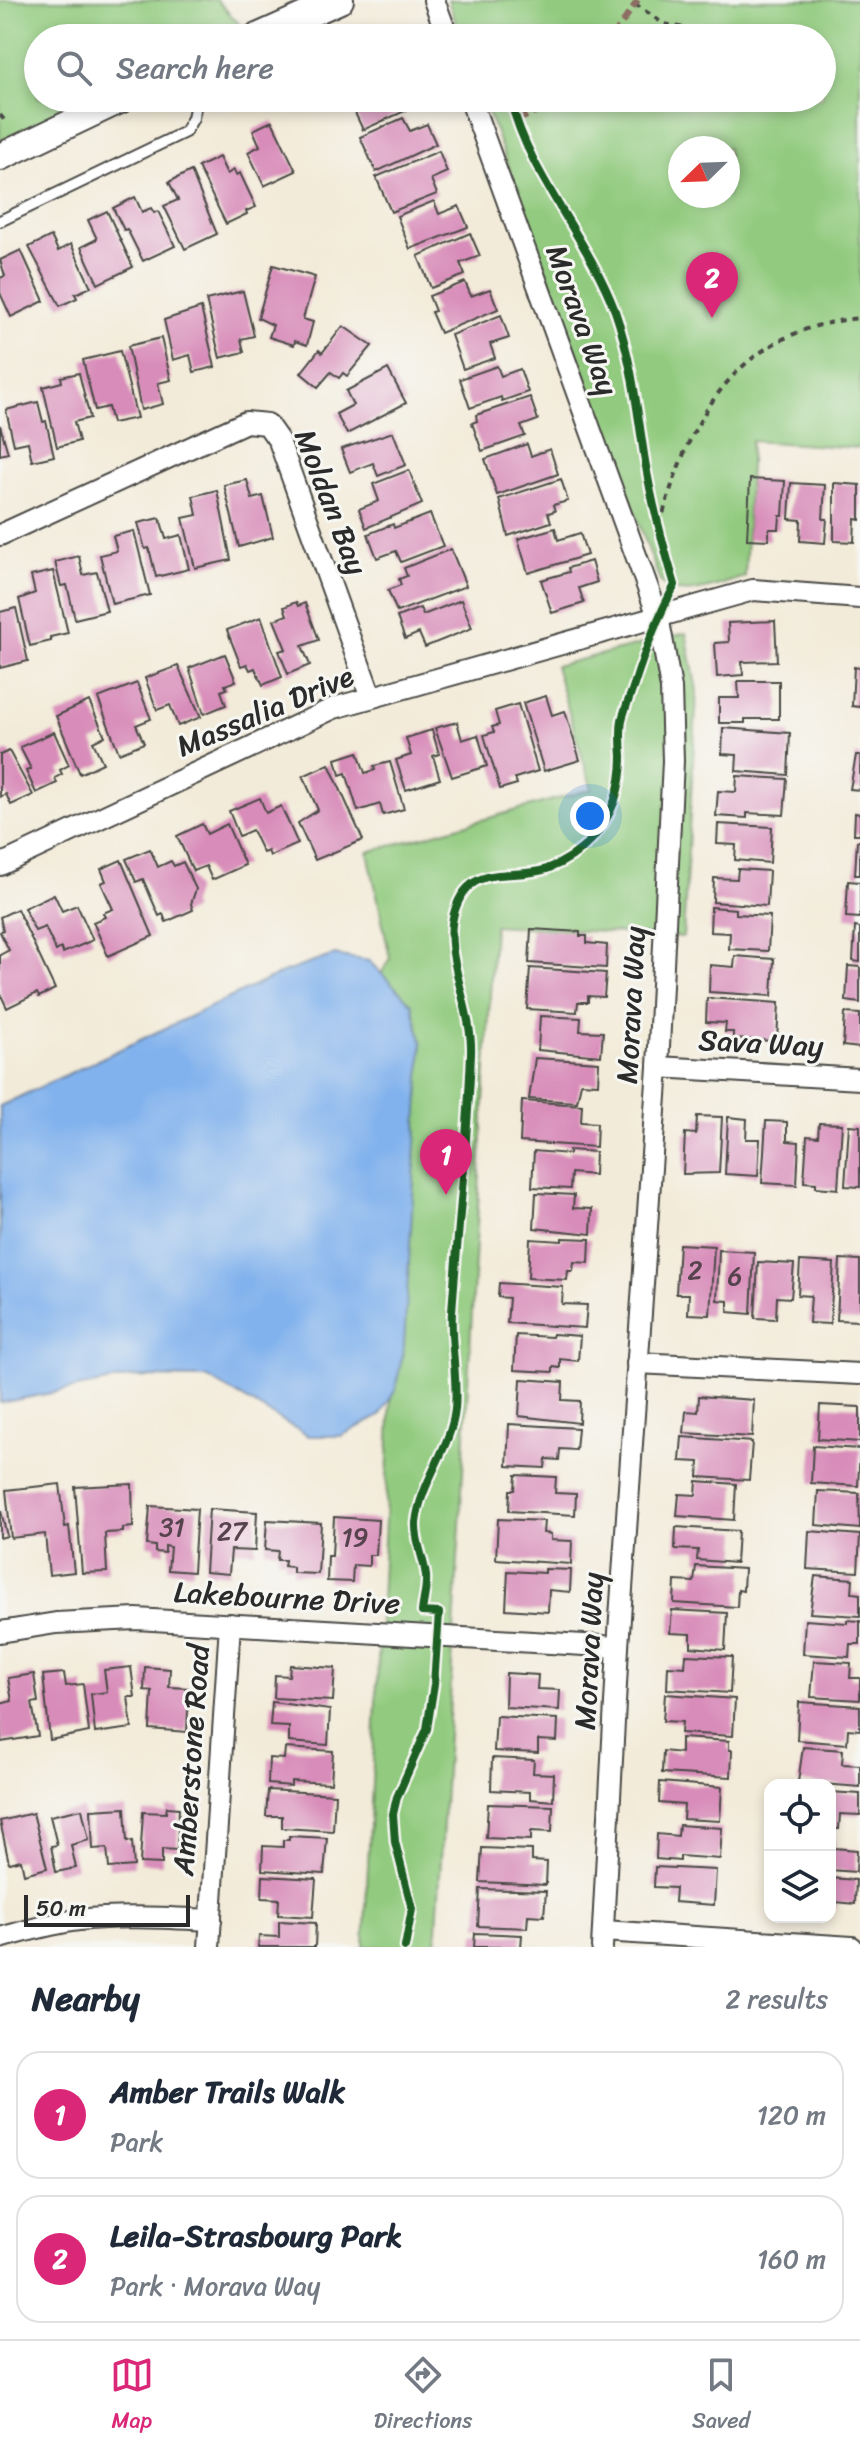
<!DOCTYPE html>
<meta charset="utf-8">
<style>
:root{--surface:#fff;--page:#f2f2f3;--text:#1f2937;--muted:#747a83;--line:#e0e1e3;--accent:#db2777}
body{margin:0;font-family:Sriracha,sans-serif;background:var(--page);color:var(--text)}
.controls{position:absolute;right:24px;bottom:24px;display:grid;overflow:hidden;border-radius:16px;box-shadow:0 4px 12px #0003}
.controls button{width:72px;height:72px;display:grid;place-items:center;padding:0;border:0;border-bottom:2px solid var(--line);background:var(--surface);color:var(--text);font:40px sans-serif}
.compass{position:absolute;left:668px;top:136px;width:72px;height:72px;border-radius:50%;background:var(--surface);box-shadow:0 4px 12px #0003;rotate:247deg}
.scale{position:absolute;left:24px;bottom:20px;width:166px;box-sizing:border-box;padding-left:8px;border:4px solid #2b2b2b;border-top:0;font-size:22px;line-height:28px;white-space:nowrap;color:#2b2b2b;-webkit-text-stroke:6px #f6f6f2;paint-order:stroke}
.you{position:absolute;left:590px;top:816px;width:28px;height:28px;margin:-20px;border:6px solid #fff;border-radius:50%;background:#1a73e8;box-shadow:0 0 0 12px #1a73e833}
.badge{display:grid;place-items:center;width:52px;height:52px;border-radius:50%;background:var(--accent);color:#fff;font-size:26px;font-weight:700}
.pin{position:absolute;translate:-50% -66px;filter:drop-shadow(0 2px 4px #0008)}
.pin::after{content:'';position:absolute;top:42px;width:28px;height:24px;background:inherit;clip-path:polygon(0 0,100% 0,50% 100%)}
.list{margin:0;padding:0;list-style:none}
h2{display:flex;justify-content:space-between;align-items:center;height:104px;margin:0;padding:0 32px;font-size:34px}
h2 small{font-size:26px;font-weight:400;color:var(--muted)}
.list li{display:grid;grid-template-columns:52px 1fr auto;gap:24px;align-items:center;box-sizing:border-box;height:128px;margin:0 16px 16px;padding:0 16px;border:2px solid var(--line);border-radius:24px}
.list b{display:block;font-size:30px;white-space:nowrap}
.list p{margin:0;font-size:26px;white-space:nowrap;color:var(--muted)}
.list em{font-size:26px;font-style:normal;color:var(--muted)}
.icon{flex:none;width:44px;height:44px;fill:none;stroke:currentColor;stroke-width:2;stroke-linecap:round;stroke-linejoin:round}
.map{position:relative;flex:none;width:860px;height:1947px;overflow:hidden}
.search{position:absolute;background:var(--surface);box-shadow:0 4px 12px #0003;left:24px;right:24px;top:24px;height:88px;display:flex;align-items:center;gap:20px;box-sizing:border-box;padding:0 28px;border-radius:44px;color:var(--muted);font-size:30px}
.sheet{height:392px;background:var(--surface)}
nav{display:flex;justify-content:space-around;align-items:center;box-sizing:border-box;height:112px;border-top:2px solid var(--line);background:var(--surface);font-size:22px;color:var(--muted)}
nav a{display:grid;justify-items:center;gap:4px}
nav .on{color:var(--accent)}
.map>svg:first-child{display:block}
.green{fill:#92cb7f;stroke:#5e7b55;stroke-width:2;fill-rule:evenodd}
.water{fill:#82b2ed;stroke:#566e8c;stroke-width:2}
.building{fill:#d88cb9}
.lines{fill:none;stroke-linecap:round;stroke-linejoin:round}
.service-casing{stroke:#494845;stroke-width:14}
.minor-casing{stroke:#494845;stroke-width:24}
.tertiary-casing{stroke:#494845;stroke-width:30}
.path{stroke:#494845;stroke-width:4;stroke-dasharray:6 6;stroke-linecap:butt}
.service{stroke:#fff;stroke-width:10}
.minor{stroke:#fff;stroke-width:20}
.tertiary{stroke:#fff;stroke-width:26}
.quiet{stroke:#8d6e63;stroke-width:6;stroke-dasharray:12 6;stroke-linecap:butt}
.cycleway-casing{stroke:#f6f6f2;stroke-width:13}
.cycleway{stroke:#1b5e20;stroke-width:8}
.labels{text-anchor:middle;stroke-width:6;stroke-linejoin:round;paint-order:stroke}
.number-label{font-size:26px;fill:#56434e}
.street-label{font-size:30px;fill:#2b2b2b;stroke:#f6f6f2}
</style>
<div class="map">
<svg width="860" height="1947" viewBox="0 0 860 1947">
<rect width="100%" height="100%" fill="#f6f6f2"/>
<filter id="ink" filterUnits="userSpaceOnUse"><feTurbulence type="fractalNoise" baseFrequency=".0125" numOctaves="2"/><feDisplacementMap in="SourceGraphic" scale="16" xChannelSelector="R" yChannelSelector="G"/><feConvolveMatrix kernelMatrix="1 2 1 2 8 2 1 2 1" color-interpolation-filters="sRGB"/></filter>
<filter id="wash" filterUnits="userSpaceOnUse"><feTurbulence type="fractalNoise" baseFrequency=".006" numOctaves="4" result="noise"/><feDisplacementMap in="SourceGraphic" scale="32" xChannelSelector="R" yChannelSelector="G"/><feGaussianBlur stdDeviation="1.8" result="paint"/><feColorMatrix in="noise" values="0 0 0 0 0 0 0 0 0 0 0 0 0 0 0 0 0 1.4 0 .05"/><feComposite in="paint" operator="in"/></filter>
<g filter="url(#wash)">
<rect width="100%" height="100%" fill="#f3ebd9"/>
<g class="green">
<path d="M4 0H217L241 26 217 38H38V98H90L0 141V2Z"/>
<path d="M448 0H860V448L751 441 745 577C721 583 679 604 660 581L483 98H822V38H461ZM728 148V196H680V148Z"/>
<path d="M686 633 697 691 683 937 494 925 436 1947H364L391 1397 396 1389 412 1004 381 974 390 958 368 852 592 789 555 666Z"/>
</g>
<path class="water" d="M334 955 369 961 412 1004 422 1044 404 1345 396 1389 380 1416 341 1436H309L208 1378 133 1377 0 1403V1106L282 973Z"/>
<g id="blocks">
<g class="building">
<path d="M348 98H401L407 110 363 130Z"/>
<path d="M403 118 410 131 427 124 436 144 376 172 360 137Z"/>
<path d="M272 121 296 171 264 186 248 152 260 146 253 130Z"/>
<path d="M439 151 447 172 431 179 437 194 391 212 376 177Z"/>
<path d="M219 157 227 174 234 170 236 175 240 173 256 207 246 211 247 214 226 224 198 167Z"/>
<path d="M191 171 217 234 185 249 164 206 178 200 169 182Z"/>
<path d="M135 197 142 212 151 208 154 213 158 211 175 246 143 261 127 229 124 230 113 208Z"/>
<path d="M434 201 439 214 459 206 468 227 410 249 397 216Z"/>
<path d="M107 211 133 267 98 284 81 247 97 239 88 220Z"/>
<path d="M470 233 480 256 460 263 465 275 431 288 418 256Z"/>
<path d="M51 236 58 251 71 244 91 287 75 294 77 298 60 306 29 247Z"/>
<path d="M21 250 44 301 11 317 0 293V278L5 276 0 260Z"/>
<path d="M273 265 315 277 303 319 313 322 307 345 295 341 294 345 269 337 273 325 258 318Z"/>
<path d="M465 282 471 296 490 289 498 309 440 333 431 312 435 311 429 296Z"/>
<path d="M243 291 254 336 241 339 244 352 220 358 206 300Z"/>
<path d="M201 308 215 367 194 372 190 355 173 360 164 320Z"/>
<path d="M501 315 509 338 490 344 495 358 463 369 451 335Z"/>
<path d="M343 326 372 346 347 376 343 373 339 378 331 372 318 387 301 373 319 350 322 353Z"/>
<path d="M161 338 171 380 158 383 163 404 141 410 128 346Z"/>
<path d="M120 351 137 418 112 423 108 407 95 410 83 360Z"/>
<path d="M497 366 501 376 520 369 528 392 502 401 501 397 470 408 460 379Z"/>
<path d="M388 369 406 403 347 434 336 414 353 405 346 391Z"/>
<path d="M79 373 90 418 74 422 79 441 57 447 43 387 62 382 61 377Z"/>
<path d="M530 397 538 420 521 426 525 436 482 451 472 423 477 421 476 415Z"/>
<path d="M38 402 43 422 46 421 54 456 32 461 28 442 14 445 6 410Z"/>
<path d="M0 425 8 453 0 455Z"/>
<path d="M393 432 406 465 378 476 373 463 350 472 341 449Z"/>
<path d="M527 444 531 456 550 449 558 474 497 495 485 459Z"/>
<path d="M409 470 422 504 366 528 359 509 379 501 373 484Z"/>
<path d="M561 479 568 501 553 505 555 511 548 513 551 522 508 536 499 499Z"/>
<path d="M750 479 785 481 783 516H780L779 529H769V540L747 539Z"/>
<path d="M247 480 252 499 263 496 273 537 239 547 224 485Z"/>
<path d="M791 483 825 485 823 519H827L825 543 800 541 801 520 789 519Z"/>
<path d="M834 483 860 485V520L855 519 854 542 834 541Z"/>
<path d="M217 490 231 560 195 568 183 518 197 515 193 496Z"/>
<path d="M430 514 443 546 401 562 396 551 377 558 368 534 393 524 394 528Z"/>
<path d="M160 518 166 539 181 535 189 569 156 577 149 548 145 549 138 523Z"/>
<path d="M555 528 558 540 580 533 587 555 528 573 518 539Z"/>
<path d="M134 531 150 595 112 604 100 555 117 551 113 536Z"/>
<path d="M451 549 466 586 397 612 388 590 401 585 399 579 407 576 404 568Z"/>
<path d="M79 556 83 575 97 572 107 611 75 619 67 585 61 586 55 562Z"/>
<path d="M591 561 597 582 579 588 584 603 552 613 541 580 569 572 568 568Z"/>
<path d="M53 571 68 633 50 637 51 641 30 646 19 599 35 593 31 576Z"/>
<path d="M461 600 472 628 425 647 419 633 405 639 397 617 420 608 423 615Z"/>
<path d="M296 602 298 606 305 603 319 640 302 646 310 665 288 674 279 651 286 649 274 620 287 615 284 607Z"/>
<path d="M16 608 28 661 0 668V612Z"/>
<path d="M261 617 282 677 263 685 255 668 250 670 247 664 241 666 227 630Z"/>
<path d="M775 621 777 661 742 662 743 675 717 677 715 643 729 642 728 623Z"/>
<path d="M225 654 236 681 225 685 227 689 221 691 226 705 204 714 189 668Z"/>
<path d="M178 666 201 717 178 726 170 705 157 710 145 678Z"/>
<path d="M854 667 860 668V707L852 706Z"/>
<path d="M738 681H779V719H745V723H719V698H739Z"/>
<path d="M137 683 151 719 136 725 144 743 119 753 98 698Z"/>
<path d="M546 696 552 715 565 711 580 760 544 771 523 703Z"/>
<path d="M89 701 105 736 93 742 103 763 80 774 56 716Z"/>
<path d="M518 704 538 771 515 778 517 784 500 789 484 735 494 732 492 727 499 725 495 711Z"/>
<path d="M457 722 462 740 478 735 487 766 452 777 435 728Z"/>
<path d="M723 728 790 733 788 775 736 771 737 755 722 754Z"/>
<path d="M432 730 439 754 433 756 440 779 406 790 396 760 411 755 406 738Z"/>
<path d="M54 732 69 765 60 770 62 774 55 778 57 783 36 793 26 771 31 769 20 747Z"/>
<path d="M9 751 33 795 11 805 6 794 0 797V755Z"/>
<path d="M358 752 365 773 375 770 374 766 390 762 404 809 383 815 380 804 358 811 346 773 340 775 336 759Z"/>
<path d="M856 755H860V790L850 789Z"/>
<path d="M329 764 363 840 315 860 298 823 318 810 303 776Z"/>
<path d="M737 776 787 779 784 815 747 813V818L716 816 718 791 736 792Z"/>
<path d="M260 798 266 813 281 806 298 844 270 856 268 851 263 853 252 830 239 836 229 811Z"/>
<path d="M855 813 860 814V834H854Z"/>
<path d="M202 824 207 834 227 824 245 865 212 880 206 866 193 871 177 836Z"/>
<path d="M718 824 772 827 770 863 735 860 736 845 717 844Z"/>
<path d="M857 841H860V875H855Z"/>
<path d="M150 849 158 867 171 861 174 866 183 862 196 889 191 904 193 910 166 922 163 914 159 916 143 879 136 882 126 859Z"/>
<path d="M121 860 153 936 108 956 93 922 105 917 103 913 113 909 101 883 106 881 101 869Z"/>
<path d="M738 869 769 871 767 906 713 902 714 878 737 879Z"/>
<path d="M848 881 860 882V918L846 917Z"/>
<path d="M54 894 62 911 77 905 93 940 63 953 61 948 56 951 45 927 35 931 24 908Z"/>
<path d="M711 907 736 909V914L770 916 768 951 729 949 730 933 710 932Z"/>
<path d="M17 909 55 989 39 997 37 993 7 1008 0 993V955L9 950 0 932 3 930 0 917Z"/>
<path d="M855 927 860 928V962L853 961Z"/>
<path d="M531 929 580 932V936H587V943L607 945 606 968 529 963Z"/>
<path d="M735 956 774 959 772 996 709 992 710 965 734 967Z"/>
<path d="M848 966 860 967V1003L846 1001Z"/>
<path d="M530 968 606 973 604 997 588 996V1002H578L577 1012 527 1009Z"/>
<path d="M707 998 779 1003 777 1041 733 1039V1032H725L726 1023 706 1022Z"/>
<path d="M845 1013 860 1014V1048L843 1046Z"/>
<path d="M540 1016 581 1018 580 1031 603 1032 601 1056 538 1050Z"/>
<path d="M535 1058 599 1062 598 1084 581 1083 577 1102 529 1099Z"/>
<path d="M522 1101 582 1105 581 1122 597 1123 596 1147 520 1142Z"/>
<path d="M697 1116 722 1117 719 1173 683 1174 685 1133 696 1134Z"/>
<path d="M728 1117 747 1119 746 1139H760L758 1176 725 1174Z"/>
<path d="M766 1121 787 1122V1141L799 1142 797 1185 762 1183Z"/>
<path d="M819 1123 842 1124 838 1189 816 1187V1183L804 1182 807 1136 818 1137Z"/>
<path d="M849 1125 860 1126V1187L845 1186Z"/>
<path d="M569 1150 595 1152 594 1175 571 1173 570 1189 532 1187 534 1151 569 1154Z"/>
<path d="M536 1193 574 1195 573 1208 592 1209 591 1234 534 1228Z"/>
<path d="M562 1238 590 1239 589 1263 574 1262 573 1271H568L567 1280 528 1278 530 1239 562 1241Z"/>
<path d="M679 1244 714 1246 710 1315 688 1314 689 1294H676Z"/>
<path d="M719 1250 754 1252 751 1314 728 1312V1301L717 1300Z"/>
<path d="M840 1259 860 1260V1321L837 1320Z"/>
<path d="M800 1261 834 1263 830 1324 809 1323 811 1296 798 1295Z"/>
<path d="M758 1262 794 1264 791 1298 777 1297 776 1319 755 1318Z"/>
<path d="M499 1283 563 1287 562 1304 587 1305 585 1328 507 1323 509 1298 498 1297Z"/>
<path d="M553 1334 580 1336 578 1361 560 1359V1368L553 1367V1372L514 1370 516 1335 552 1337Z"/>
<path d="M521 1379 563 1382 562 1400 580 1401 579 1423 519 1416Z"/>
<path d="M699 1396 754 1400 752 1437 684 1433 686 1411 698 1412Z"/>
<path d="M820 1405 860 1407V1442L818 1439Z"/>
<path d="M509 1424 578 1428 576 1450 560 1449 559 1460 546 1459 545 1468 507 1466Z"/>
<path d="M682 1437 752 1442 749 1480 698 1477 699 1462 680 1461Z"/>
<path d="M813 1446 860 1449 858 1486 811 1483Z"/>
<path d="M516 1475 556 1477 555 1493 576 1494 575 1515 509 1511 510 1490H515Z"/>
<path d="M697 1481 736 1484 734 1520 677 1516 679 1494 696 1495Z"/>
<path d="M60 1484 65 1527 69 1526 74 1572 49 1575 45 1534 11 1538 6 1490Z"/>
<path d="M132 1484 133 1527 123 1528V1532L105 1533 107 1572 82 1573 75 1487Z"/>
<path d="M818 1491 859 1493 860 1529 816 1525Z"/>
<path d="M150 1506 197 1509 193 1572 168 1570 170 1547 165 1546V1553L155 1552V1546L147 1545Z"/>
<path d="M209 1509 257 1512 255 1551 231 1550 229 1574 205 1572Z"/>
<path d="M1 1511 7 1536 0 1538V1512Z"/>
<path d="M334 1517 378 1520 376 1555H369V1566L353 1565 352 1582 327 1581 328 1556H332Z"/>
<path d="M498 1519 544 1521 543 1533 551 1534V1540L572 1541 571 1564 496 1559Z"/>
<path d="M267 1520 321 1523 318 1574 293 1573V1567L284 1566 285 1560H277L278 1551 265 1550Z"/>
<path d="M676 1527 738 1531 736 1563 697 1560 698 1550 675 1549Z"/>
<path d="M809 1531 860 1535 858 1572 807 1569Z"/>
<path d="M696 1566 744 1569 743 1591 738 1590 737 1607 674 1603 675 1581 694 1582Z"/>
<path d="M545 1569 571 1570 570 1592 549 1590 548 1612 506 1609 508 1571 545 1573Z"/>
<path d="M815 1576 853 1579 852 1593 860 1594V1616L810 1613Z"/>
<path d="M672 1610 727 1613 725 1650 691 1647V1634L670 1633Z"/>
<path d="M805 1620 847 1623V1620L860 1621V1644H850L849 1657 803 1654Z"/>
<path d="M686 1655 732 1657 730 1693 667 1689 668 1666 685 1667Z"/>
<path d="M814 1661 851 1663 850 1678H860V1700L811 1697Z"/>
<path d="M290 1665 335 1668 333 1701 274 1698 275 1675 289 1676Z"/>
<path d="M131 1667 135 1697H128L132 1728 95 1733 91 1694 107 1692 104 1670Z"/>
<path d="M145 1667 170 1669 169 1687 189 1688 187 1732 150 1729 152 1691 144 1690Z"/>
<path d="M64 1673 66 1686 83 1684 89 1732 50 1740 43 1675Z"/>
<path d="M506 1673 538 1675 537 1689 560 1690 559 1710 505 1707Z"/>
<path d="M34 1674 38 1702 32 1703 38 1736 1 1742 0 1704 12 1701 8 1678Z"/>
<path d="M665 1694 735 1699 733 1736 681 1733 682 1722 663 1721Z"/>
<path d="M272 1702 330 1710 328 1745 289 1742V1727L270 1726Z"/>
<path d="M799 1702 860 1706V1730L848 1729 847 1744 797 1740Z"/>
<path d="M496 1716 558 1719 557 1741 538 1740V1753L494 1751Z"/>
<path d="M681 1738 729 1741V1750H732L731 1777 662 1773 663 1751 681 1753Z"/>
<path d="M803 1747 843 1750 842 1764 860 1765V1787L798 1782Z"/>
<path d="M285 1748 333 1751 331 1783 291 1781V1786L268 1784 269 1758 284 1759Z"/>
<path d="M492 1758 534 1760 533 1773 554 1774 553 1801 530 1799V1792L491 1790Z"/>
<path d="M660 1782 722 1787 720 1821 683 1819 684 1805 659 1803Z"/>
<path d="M268 1790 335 1794 333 1831 282 1828V1816H266Z"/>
<path d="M830 1792 860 1794V1815L840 1814 839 1829H830Z"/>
<path d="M488 1804 553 1806 552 1832 531 1831V1840L486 1838Z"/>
<path d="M167 1807 179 1808 177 1850 162 1849V1864L140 1863 143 1812 166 1813Z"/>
<path d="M125 1808 127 1842 132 1841 134 1866 109 1868 107 1848 93 1849 91 1810Z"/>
<path d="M82 1809 89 1840 71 1845 76 1868 56 1872 51 1846 57 1845 50 1816Z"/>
<path d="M33 1813 47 1868 24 1874 21 1860 9 1863 0 1821Z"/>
<path d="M679 1825 722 1828 720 1859 680 1856V1861L656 1859 657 1834 678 1836Z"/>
<path d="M830 1834H835L834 1848 857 1850 856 1872 830 1870Z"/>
<path d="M289 1836 327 1838 324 1874 262 1870 263 1846 283 1847V1840H289Z"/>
<path d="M482 1848 532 1850V1861L547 1862 546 1885 480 1882Z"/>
<path d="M655 1867 716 1870 714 1905 674 1902 675 1888 654 1887Z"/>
<path d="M263 1876 316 1879 313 1917 278 1915 279 1899 262 1898Z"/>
<path d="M830 1878 856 1880 855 1904 836 1902V1908L830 1907Z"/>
<path d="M480 1889 546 1891 544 1916 528 1915 527 1928 478 1926Z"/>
<path d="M279 1921 316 1923 315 1947H258L259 1936 279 1937Z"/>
<path d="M475 1933 522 1935 521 1947H474Z"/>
</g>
</g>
</g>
<g filter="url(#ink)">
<use href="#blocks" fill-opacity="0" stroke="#494845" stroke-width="2"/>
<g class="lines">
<defs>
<path id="service" d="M0 221 185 132 193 118 197 98"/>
<g id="minor">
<path d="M434 0 448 38"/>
<path d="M470 98 658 616 671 688 673 761 658 1067 618 1647 602 1947"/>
<path d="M0 535 246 422 267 424 279 441 371 697"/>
<path d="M0 865 334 708 753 590 860 598"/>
<path d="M658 1067 860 1079"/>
<path d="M637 1363 860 1374"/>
<path d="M0 1632 56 1623 136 1619 618 1647"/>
<path d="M603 1931 852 1947"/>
<path d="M0 1938C26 1931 52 1923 79 1920 123 1915 167 1918 211 1920"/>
<path d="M209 1947 230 1624"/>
</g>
<g id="tertiary">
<path d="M255 38 340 0"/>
<path d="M0 157 124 98"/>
</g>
</defs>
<use href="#service" class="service-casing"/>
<use href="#minor" class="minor-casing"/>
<use href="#tertiary" class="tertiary-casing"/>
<g class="path">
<path d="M635 4 664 24 684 28"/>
<path d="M0 115 6 122"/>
<path d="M660 525C689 417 736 330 860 318"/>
</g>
<use href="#service" class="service"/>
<use href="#minor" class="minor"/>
<use href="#tertiary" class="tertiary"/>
<g class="quiet">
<path d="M612 38 638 0"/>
<path d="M516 121 566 98"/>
</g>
<defs>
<path id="cycleway" d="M405 1947 412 1909 395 1842 393 1814 397 1797 427 1729 434 1684 439 1613 422 1612C423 1601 427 1588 426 1576 424 1558 415 1542 416 1523 420 1482 451 1449 455 1409 458 1376 450 1344 452 1312 458 1226 468 1139 471 1053 473 1009 441 951 455 910 471 861 511 881 547 869 563 863 580 852 592 839 613 815 622 788 622 756 621 744 620 732 622 720 625 708 630 697 634 685 645 650 657 618 675 585 663 545 652 503 645 461 637 410 632 360 615 311 587 236 529 176 510 98"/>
</defs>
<use href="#cycleway" class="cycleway-casing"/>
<use href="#cycleway" class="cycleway"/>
</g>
</g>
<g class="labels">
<g class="number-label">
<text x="695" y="1279">2</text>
<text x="735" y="1285">6</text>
<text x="172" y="1536">31</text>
<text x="232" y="1540">27</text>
<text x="355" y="1546">19</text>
</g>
<g class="street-label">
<text transform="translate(582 320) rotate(70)" y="10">Morava Way</text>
<text transform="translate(331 502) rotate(69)" y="10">Moldan Bay</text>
<text transform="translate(265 711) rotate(-23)" y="10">Massalia Drive</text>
<text transform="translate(631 1005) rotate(-87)" y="10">Morava Way</text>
<text transform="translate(761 1043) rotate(3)" y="10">Sava Way</text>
<text transform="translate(287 1598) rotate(3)" y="10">Lakebourne Drive</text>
<text transform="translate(589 1651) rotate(-87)" y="10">Morava Way</text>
<text transform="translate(191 1760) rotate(-86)" y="10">Amberstone Road</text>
</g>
</g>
</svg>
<div class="controls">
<button><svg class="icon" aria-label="locate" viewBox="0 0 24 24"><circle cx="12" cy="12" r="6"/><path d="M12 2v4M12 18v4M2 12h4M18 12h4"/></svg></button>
<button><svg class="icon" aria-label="layers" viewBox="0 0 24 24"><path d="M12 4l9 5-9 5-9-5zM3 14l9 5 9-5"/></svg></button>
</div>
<svg class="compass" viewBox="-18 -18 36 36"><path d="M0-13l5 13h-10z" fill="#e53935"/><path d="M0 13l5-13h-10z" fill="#747a83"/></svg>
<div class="scale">50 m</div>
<div class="you"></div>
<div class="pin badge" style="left:446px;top:1195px">1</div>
<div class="pin badge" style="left:712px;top:318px">2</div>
<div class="search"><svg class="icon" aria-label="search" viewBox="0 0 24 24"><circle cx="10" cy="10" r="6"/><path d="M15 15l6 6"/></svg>Search here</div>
</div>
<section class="sheet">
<h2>Nearby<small>2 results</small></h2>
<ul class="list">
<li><span class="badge">1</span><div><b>Amber Trails Walk</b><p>Park</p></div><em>120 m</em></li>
<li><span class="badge">2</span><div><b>Leila-Strasbourg Park</b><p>Park · Morava Way</p></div><em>160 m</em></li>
</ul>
</section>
<nav>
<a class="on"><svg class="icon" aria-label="map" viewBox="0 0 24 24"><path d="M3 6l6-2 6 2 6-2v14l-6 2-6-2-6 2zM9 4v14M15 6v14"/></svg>Map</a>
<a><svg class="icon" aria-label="directions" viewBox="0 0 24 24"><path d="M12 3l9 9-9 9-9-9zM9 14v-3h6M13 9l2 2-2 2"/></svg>Directions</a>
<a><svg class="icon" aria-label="saved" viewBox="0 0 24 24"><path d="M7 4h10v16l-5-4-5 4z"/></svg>Saved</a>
</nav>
